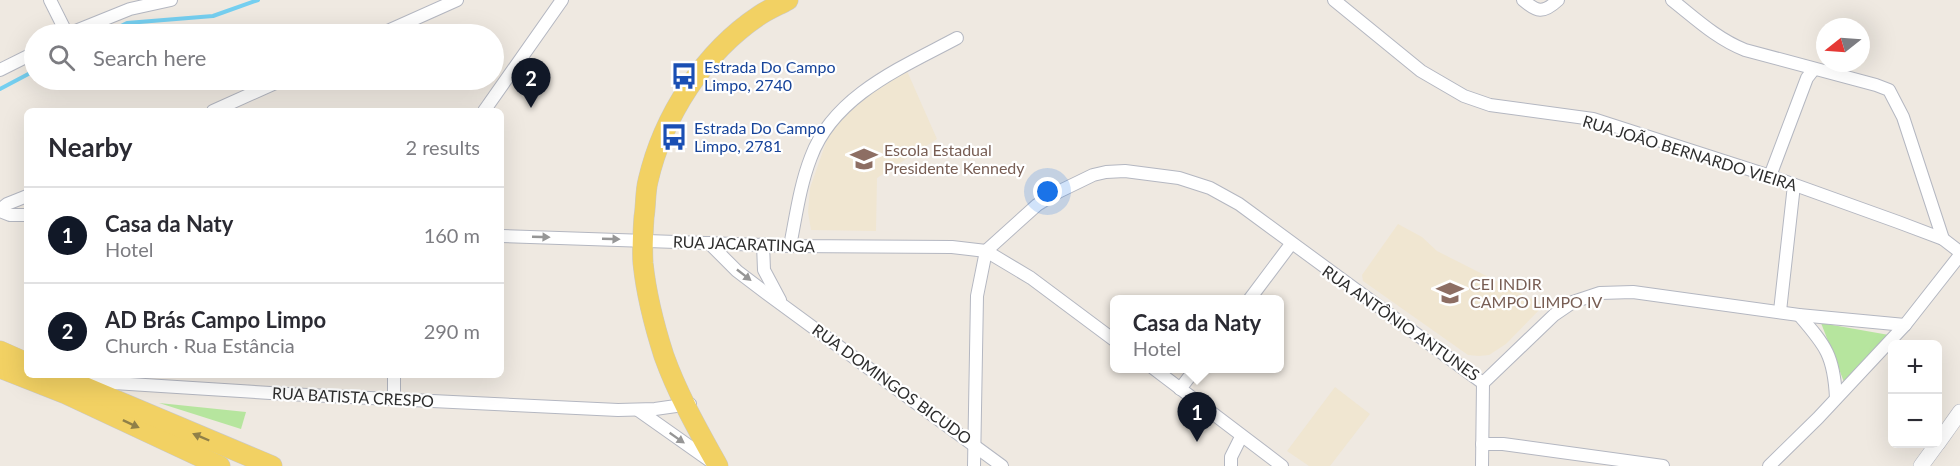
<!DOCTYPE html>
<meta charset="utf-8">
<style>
:root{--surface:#fff;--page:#f2f2f3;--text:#2b2b33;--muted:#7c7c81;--line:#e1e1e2;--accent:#111827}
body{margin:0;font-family:Lato,sans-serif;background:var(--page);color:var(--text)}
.controls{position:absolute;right:18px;bottom:18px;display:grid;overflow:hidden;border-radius:9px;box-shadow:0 6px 24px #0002}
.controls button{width:54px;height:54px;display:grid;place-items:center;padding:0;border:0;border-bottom:2px solid var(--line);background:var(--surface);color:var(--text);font:30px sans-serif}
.compass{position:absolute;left:1816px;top:18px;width:54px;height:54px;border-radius:50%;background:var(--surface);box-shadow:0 6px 24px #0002;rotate:253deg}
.you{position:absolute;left:1048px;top:192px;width:21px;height:21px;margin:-15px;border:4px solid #fff;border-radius:50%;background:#1a73e8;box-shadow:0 0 0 9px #1a73e833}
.badge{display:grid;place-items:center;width:39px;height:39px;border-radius:50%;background:var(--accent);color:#fff;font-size:20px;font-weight:700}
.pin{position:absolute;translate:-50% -50px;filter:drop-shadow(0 2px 3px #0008)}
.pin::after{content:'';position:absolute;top:32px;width:21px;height:18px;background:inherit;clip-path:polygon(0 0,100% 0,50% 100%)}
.popup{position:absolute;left:1110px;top:295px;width:174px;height:78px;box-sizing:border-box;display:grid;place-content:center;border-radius:9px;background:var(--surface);filter:drop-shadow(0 2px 4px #0005);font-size:20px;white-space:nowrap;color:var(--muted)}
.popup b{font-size:22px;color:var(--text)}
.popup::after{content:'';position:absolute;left:50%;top:100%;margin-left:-12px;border:12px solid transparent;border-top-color:var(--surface)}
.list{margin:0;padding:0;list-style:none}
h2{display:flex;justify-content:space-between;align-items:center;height:78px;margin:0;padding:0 24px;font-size:26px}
h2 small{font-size:20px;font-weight:400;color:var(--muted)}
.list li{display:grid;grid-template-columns:39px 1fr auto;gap:18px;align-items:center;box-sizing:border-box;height:96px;padding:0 24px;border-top:2px solid var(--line)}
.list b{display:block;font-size:22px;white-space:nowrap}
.list p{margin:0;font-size:20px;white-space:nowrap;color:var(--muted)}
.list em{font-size:20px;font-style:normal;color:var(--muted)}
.icon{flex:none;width:33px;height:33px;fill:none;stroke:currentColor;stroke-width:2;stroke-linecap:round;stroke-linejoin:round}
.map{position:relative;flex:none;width:1960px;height:466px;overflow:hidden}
.search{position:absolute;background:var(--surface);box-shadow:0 6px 24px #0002;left:24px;top:24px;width:480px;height:66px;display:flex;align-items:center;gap:15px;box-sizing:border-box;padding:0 21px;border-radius:33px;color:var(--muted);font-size:22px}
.panel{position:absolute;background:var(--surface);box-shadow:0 6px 24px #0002;left:24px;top:108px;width:480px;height:270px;border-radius:9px}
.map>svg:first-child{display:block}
.education{fill:#f0e6d1}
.green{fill:#b6e59e}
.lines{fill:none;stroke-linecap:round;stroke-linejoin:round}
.stream{stroke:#75cff0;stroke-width:4}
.minor-casing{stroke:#b4b7c1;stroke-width:14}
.tertiary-casing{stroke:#b4b7c1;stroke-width:16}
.primary-casing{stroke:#c9c9c9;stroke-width:21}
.minor{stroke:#fff;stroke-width:12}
.tertiary{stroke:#fff;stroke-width:15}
.primary{stroke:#f2d163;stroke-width:20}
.oneway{fill:#969696}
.oneway2{fill:#908048}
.labels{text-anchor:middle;stroke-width:4.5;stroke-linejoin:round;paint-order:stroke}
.transit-label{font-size:16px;fill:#164399;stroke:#fff;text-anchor:start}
.education-label{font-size:16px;fill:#785e54;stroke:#fff;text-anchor:start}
.street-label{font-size:16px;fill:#2e2e2e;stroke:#fff}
</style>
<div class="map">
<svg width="1960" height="466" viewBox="0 0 1960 466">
<rect width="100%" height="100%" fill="#efe9e1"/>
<g class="education">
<path d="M907 71 937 139 877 178 876 231 811 230 808 212 810 188 830 131 871 91Z"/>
<path d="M1398 224 1422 237 1437 251 1544 305 1506 344 1489 355 1479 356 1468 355 1363 281 1362 275Z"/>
<path d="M1335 387 1370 414 1330 466H1309L1287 451Z"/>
</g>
<g class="green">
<path d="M1821 323 1889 335 1844 382Z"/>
<path d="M159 403 246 412 241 429Z"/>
</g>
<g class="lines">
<g class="stream">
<path d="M105 34 127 23 213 16 258 0"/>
<path d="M0 89 34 71"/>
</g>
<defs>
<g id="minor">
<path d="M50 0 67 34"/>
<path d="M1334 0 1421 71 1464 96 1490 105 1593 119 1770 176 1898 222 1943 239 1960 252"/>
<path d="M1523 0C1537 12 1543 14 1558 0"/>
<path d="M1672 0C1696 19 1717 39 1745 50L1876 85 1889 90 1903 117 1943 239"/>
<path d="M68 34 130 9 171 0"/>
<path d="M381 34 457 0"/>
<path d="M0 70 34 53"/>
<path d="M213 111 282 80"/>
<path d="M484 111 562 0"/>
<path d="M1770 176 1807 78 1814 69"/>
<path d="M0 210 7 204 27 196"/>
<path d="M0 211 10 215H27"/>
<path d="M501 236 790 246 952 247 986 251 1031 278 1114 340"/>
<path d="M709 243 737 271 762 290 1002 466"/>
<path d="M763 244 764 270 780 300"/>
<path d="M790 246C796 216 800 185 811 157 834 95 903 67 957 38"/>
<path d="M986 251 1037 205 1058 192 1093 175 1106 172 1125 171 1179 178 1210 188 1239 204 1483 383"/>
<path d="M1249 300 1291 244"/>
<path d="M1780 311 1794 185"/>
<path d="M1799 315C1826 346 1834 356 1836 398"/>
<path d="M1153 368 1282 466"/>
<path d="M82 381 287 394 618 410 655 409 690 404"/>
<path d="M1483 383 1554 315 1573 302 1600 293 1633 292 1799 315 1905 325"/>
<path d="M1180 389 1196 368"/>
<path d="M394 399V375"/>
<path d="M638 410 713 463"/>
<path d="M1482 444H1503L1663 466"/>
<path d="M974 466 977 296 986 251"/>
<path d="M1231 466V457L1241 437"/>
<path d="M1482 466 1483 383"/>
<path d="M1769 466 1818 418 1905 325 1960 255"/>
</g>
<g id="tertiary">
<path d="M1938 443 1960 412"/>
<path d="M1921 466 1937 444"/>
</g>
<g id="primary">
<path d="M0 351 27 363"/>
<path d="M0 368 66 394 220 466"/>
<path d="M56 375 272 466"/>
<path d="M718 466C698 430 678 395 664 356 655 328 646 292 643 263 642 248 643 232 644 217 646 206 645 193 648 181 663 116 704 52 760 15 769 9 779 5 788 0"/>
</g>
</defs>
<use href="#minor" class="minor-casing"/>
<use href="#tertiary" class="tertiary-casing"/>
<use href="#primary" class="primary-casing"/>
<use href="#minor" class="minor"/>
<use href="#tertiary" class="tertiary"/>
<use href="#primary" class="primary"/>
</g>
<defs><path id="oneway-solid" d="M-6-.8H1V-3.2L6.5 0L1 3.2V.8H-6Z" transform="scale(1.5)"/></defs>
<g class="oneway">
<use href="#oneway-solid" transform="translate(541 237) rotate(2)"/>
<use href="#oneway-solid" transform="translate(611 239) rotate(2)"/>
<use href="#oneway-solid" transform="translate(744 275) rotate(38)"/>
<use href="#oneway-solid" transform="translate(677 438) rotate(35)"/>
</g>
<g class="oneway2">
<use href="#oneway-solid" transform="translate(131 424) rotate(25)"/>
<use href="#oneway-solid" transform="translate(201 437) rotate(-157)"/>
</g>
<defs>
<symbol id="bus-bare" viewBox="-9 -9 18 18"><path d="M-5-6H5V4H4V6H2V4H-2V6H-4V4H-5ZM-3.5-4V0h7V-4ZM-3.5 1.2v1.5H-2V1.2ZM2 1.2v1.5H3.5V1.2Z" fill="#1a4fb4" stroke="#fff" stroke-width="2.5" paint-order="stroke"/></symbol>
<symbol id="school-bare" viewBox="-9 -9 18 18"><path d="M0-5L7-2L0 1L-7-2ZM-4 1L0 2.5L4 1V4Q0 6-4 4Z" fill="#8d6e63" stroke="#fff" stroke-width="2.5" paint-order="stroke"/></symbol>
</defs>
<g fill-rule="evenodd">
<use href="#bus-bare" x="665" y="57" width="38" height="38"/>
<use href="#bus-bare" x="655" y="118" width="38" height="38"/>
<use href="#school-bare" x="845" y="140" width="38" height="38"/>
<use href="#school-bare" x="1431" y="274" width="38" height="38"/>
</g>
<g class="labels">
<g class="transit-label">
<text x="704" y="73">Estrada Do Campo<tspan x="704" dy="18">Limpo, 2740</tspan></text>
<text x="694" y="134">Estrada Do Campo<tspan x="694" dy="18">Limpo, 2781</tspan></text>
</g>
<g class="education-label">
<text x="884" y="156">Escola Estadual<tspan x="884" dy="18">Presidente Kennedy</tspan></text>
<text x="1470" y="290">CEI INDIR<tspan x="1470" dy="18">CAMPO LIMPO IV</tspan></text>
</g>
<g class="street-label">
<text transform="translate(1690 153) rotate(17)" y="6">RUA JOÃO BERNARDO VIEIRA</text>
<text transform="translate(744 244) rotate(2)" y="6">RUA JACARATINGA</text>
<text transform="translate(1401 323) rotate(35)" y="6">RUA ANTÔNIO ANTUNES</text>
<text transform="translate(892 384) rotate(36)" y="6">RUA DOMINGOS BICUDO</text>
<text transform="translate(353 397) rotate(3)" y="6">RUA BATISTA CRESPO</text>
</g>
</g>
</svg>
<div class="controls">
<button>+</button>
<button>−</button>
</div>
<svg class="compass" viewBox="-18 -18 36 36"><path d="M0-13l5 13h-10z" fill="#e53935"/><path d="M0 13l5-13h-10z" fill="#7c7c81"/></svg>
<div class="you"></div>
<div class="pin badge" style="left:1197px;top:442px">1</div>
<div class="popup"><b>Casa da Naty</b>Hotel</div>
<div class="pin badge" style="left:531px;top:108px">2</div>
<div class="search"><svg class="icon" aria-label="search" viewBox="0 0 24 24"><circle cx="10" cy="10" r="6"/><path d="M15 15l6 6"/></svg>Search here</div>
<section class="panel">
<h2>Nearby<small>2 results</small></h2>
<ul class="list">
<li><span class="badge">1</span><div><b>Casa da Naty</b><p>Hotel</p></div><em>160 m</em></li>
<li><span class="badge">2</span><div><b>AD Brás Campo Limpo</b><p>Church · Rua Estância</p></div><em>290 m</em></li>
</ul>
</section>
</div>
